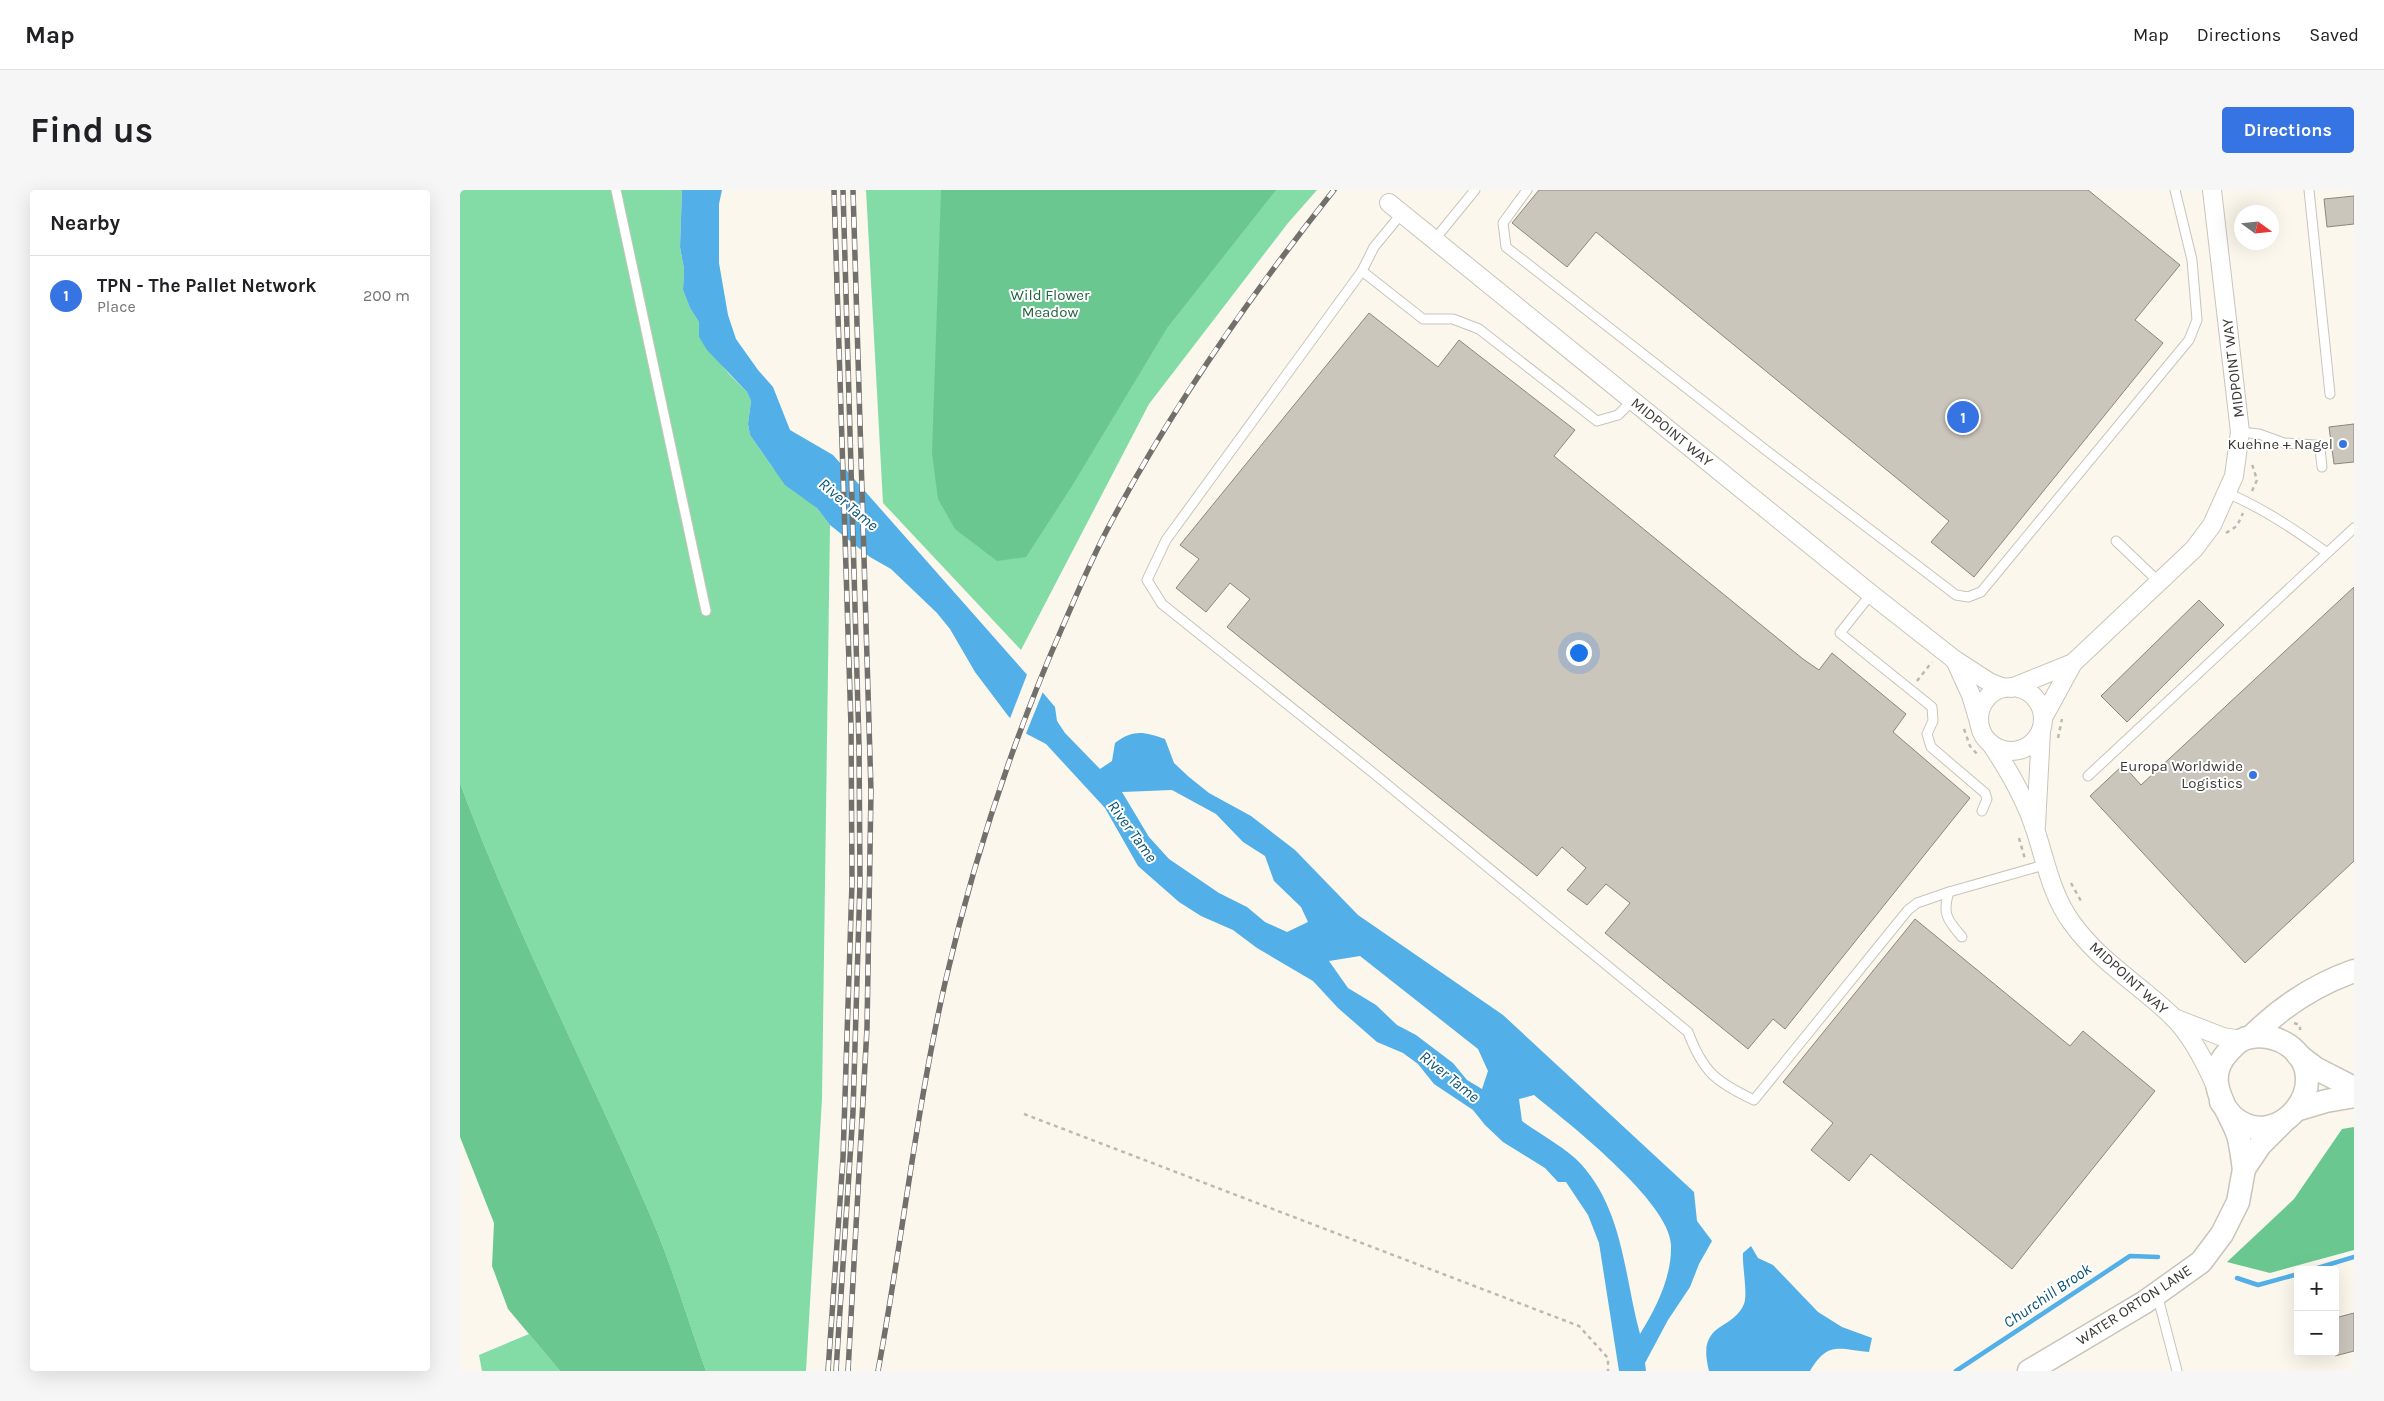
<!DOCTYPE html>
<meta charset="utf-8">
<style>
:root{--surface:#fff;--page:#f6f6f6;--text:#202124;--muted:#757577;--line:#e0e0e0;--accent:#3774e3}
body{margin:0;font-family:Karla,sans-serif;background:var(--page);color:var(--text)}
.controls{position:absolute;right:15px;bottom:15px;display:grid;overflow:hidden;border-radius:5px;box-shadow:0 5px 20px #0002}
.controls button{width:45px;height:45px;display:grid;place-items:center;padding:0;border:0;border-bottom:1px solid var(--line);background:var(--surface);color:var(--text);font:25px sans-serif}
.compass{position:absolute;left:1774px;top:15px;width:45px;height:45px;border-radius:50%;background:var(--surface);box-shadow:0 5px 20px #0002;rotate:105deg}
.you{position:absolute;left:1118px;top:462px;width:18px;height:18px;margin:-12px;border:4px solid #fff;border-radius:50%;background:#1a73e8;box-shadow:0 0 0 8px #1a73e833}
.badge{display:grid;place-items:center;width:32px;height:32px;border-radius:50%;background:var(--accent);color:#fff;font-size:16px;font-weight:700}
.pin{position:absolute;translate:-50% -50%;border:2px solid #fff;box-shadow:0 1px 5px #0006}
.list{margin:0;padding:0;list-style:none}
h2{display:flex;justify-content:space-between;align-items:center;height:65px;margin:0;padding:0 20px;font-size:21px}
h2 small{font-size:16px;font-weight:400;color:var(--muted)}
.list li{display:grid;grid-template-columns:32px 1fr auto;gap:15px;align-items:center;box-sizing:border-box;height:80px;padding:0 20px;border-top:1px solid var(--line)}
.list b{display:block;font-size:19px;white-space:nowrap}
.list p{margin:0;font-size:16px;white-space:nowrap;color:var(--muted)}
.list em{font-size:16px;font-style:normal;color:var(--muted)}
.map{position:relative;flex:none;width:1894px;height:1181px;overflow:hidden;border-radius:5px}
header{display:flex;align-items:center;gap:30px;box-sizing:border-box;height:70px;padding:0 25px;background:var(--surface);border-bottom:1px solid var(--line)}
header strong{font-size:24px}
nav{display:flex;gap:28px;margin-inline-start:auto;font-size:18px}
.intro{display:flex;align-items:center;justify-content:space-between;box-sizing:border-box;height:120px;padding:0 30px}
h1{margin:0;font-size:35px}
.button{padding:12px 22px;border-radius:5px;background:var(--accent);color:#fff;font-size:18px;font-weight:700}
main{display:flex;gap:30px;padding:0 30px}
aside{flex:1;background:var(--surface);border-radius:5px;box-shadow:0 5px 20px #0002}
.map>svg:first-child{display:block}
.green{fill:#83dba5}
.forest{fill:#6bc790}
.water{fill:#52afe7;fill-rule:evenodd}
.pier{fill:#fbf7ec}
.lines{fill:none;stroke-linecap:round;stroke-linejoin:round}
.stream{stroke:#52afe7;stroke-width:4.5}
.building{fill:#cbc6bc;stroke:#8b877d}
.service-casing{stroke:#c9c4ba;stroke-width:11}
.minor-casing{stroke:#c9c4ba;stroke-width:20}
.tertiary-casing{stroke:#c9c4ba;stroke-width:25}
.path{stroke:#bcb9b0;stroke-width:2.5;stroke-dasharray:4 4;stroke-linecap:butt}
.service{stroke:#fff;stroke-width:9}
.minor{stroke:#fff;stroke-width:18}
.tertiary{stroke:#fff;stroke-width:22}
.rail-casing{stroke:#72706a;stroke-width:5.5}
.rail{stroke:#fff;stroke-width:4;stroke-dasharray:11;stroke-linecap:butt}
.poi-dot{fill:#3774e3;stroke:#fff;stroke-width:2}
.labels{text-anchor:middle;stroke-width:4;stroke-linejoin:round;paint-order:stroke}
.park-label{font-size:15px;fill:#21633f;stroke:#fff}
.street-label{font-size:15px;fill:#3b3935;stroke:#fff}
.poi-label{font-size:15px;fill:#3b3935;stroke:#fff;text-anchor:end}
.water-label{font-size:16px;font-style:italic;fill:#075378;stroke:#fff}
</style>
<header>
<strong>Map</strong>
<nav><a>Map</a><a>Directions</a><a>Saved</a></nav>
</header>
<div class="intro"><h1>Find us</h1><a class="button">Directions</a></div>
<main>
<aside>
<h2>Nearby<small></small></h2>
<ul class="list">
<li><span class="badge">1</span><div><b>TPN - The Pallet Network</b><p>Place</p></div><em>200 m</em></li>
</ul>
</aside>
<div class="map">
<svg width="1894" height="1181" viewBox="0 0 1894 1181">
<rect width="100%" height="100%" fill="#fbf7ec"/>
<g class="green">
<path d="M0 0H222L220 57 224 79 223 100 230 118 239 132V147L269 184 287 202 291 211 288 234 290 245 313 278 357 318 370 335 362 909 346 1181H246C227 1128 211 1072 188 1020 127 878 54 739 0 593Z"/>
<path d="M406 0H857L828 33 689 214 561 460 423 313Z"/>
<path d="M69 1144 100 1181H22L19 1165Z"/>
</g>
<g class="forest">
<path d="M481 0H816L707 138 612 296 566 367 537 371 495 339 478 309 472 263Z"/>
<path d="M0 593C54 739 127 878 188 1020 211 1072 227 1128 246 1181H100L48 1119 32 1076 34 1033 0 947Z"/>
<path d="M1894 937V1060L1810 1083 1767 1072 1834 1009 1882 939Z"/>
</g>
<g class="water">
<path d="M222 0H262L259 14V73L268 125 276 149 298 180 313 197 330 240 373 265 584 504 595 517 597 531 605 543 640 579 652 571 655 553C674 539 684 542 705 549L714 573 729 587 749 603 791 626 835 660 898 725 1043 825 1234 1002 1237 1031 1252 1051 1239 1074 1230 1097 1208 1130 1185 1173 1186 1181H1159L1139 1053 1128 1025 1106 992H1098L1085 978 1043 952 1025 935 1013 920 974 894 958 874 943 863 917 852 878 818 853 791 797 758 773 740 741 726 719 712 678 676 645 618 586 554 565 543 549 527 515 482 490 439 477 423 431 379 410 367 370 335 357 318 325 295 290 245 288 234 291 211 287 202 247 160 239 147V132L230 118 223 100 224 79 220 57ZM712 600 756 624 783 652 805 666 814 691 841 717 848 732 827 742 805 732 787 717 759 703 709 669 689 647 662 602ZM900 766 1018 859 1028 881 1022 899 1007 890 993 873 956 845 937 835 916 815 888 798 869 771ZM1074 905C1107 932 1210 1012 1211 1055 1212 1087 1196 1118 1180 1144 1164 1086 1164 1022 1121 974 1105 957 1081 945 1062 931L1059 909Z"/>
<path d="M1291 1056 1298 1068 1313 1075 1358 1122 1382 1137 1412 1148 1409 1162C1378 1159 1368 1151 1350 1181H1249C1236 1131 1272 1142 1284 1114 1288 1104 1282 1075 1283 1063Z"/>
</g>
<path class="pier" d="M568 482 584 499 565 546 549 531Z"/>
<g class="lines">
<g class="stream">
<path d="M1851 1080 1894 1067"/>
<path d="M1777 1088 1798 1095 1838 1084"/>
<path d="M1496 1181 1670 1066 1698 1067"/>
</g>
</g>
<g class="building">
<path d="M1079 0H1628L1720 75 1675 130 1703 153 1514 387 1471 352 1489 331 1136 42 1107 77 1052 33Z"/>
<path d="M1894 6V34L1867 37 1864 9Z"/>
<path d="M909 123 978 177 999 150 1115 240 1094 266 1343 469 1359 480 1372 463 1446 524 1433 542 1510 608 1325 839 1313 829 1288 859 1145 743 1170 713 1146 694 1127 715 1107 700 1126 678 1102 657 1077 686 767 437 790 409 770 393 746 422 716 398 739 369 720 355Z"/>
<path d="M1894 234V272L1874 274 1869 237Z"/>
<path d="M1894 397V671L1785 773 1630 606 1663 575 1681 595Z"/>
<path d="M1739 410 1764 435 1667 532 1641 506Z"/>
<path d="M1455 729 1610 856 1623 841 1695 901 1552 1079 1411 964 1389 991 1351 960 1373 933 1323 892Z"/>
<path d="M1894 1123V1161L1875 1166V1128Z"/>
</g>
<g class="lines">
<defs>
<g id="service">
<path d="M156 0 246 421"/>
<path d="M1067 0 1043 33 1046 57 1307 261 1496 405 1508 407 1521 402 1729 150 1737 130 1732 70 1715 0"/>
<path d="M1849 0 1870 204"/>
<path d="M942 23 914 57 902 81 706 350 687 390 702 414 912 582 1228 842C1243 882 1256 892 1294 910L1448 720 1457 713 1489 702"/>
<path d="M975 49 1015 0"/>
<path d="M902 81 963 129H993L1019 139 1137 231 1158 225 1173 210"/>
<path d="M1780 242 1799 244 1824 253 1855 255 1860 259 1862 277"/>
<path d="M1767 303C1803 318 1835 340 1866 362"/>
<path d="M1656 351 1699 392"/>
<path d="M1411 404 1380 443 1472 517 1473 531 1467 544 1471 557 1525 603 1527 609 1522 621"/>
<path d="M1628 586 1894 338"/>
<path d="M1502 747C1487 730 1482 723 1489 702L1584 675"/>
<path d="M1697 1104 1717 1181"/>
</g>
<g id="minor">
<path d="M929 13 1411 404 1495 470 1529 492 1544 498"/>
<path d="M1495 470 1511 505 1519 532"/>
<circle cx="1551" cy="529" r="32"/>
<path d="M1551 498 1613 473"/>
<path d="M1583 528 1613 473 1734 359 1752 335 1774 286 1780 242 1752 0"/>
<path d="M1531 554C1550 582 1566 610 1576 642 1586 673 1592 706 1612 733 1640 772 1679 794 1712 826 1731 844 1746 874 1756 897"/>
<path d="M1576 636 1581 541"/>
<path d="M1714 828 1763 847 1781 850"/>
</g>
<g id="tertiary">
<path d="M1791 847C1821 817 1854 795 1894 781"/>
<path d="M1838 865 1855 878 1894 898"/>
<path d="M1761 912C1765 917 1769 923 1773 927 1819 966 1878 890 1828 855 1817 848 1804 845 1791 847 1782 848 1775 854 1769 861 1741 890 1768 917 1778 945 1781 955 1782 968 1784 979"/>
<path d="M1839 919 1866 911 1894 906"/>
<path d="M1569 1181 1685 1112 1741 1072 1762 1044 1778 1012 1784 979 1800 955 1823 932"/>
</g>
</defs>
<use href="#service" class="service-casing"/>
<use href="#minor" class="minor-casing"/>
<use href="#tertiary" class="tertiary-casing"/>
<g class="path">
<path d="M1792 301 1797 290 1792 274"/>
<path d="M1766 343 1777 336 1783 323"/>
<path d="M1457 491 1472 472"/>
<path d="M1504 539 1510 556 1517 564"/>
<path d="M1598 548 1602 529"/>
<path d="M1559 648 1565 669"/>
<path d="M1611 693 1621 711"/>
<path d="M1834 833 1840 835V840"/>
<path d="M564 924 1119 1136 1148 1168V1181"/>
</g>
<use href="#service" class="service"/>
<use href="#minor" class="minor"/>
<use href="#tertiary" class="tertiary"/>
<defs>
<g id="rail">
<path d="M368 1181 383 968 392 693 391 536 374 0"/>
<path d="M376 1181 393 922 400 692 399 555 383 0"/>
<path d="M388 1181 407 838 411 601 393 0"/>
<path d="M418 1181C442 1052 456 921 485 793 513 671 552 552 602 438 617 404 631 370 648 338 712 217 789 107 874 0"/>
</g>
</defs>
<use href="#rail" class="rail-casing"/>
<use href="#rail" class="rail"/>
</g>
<g class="poi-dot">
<circle cx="1883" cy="254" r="5"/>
<circle cx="1793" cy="585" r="5"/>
</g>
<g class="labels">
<g class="park-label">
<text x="590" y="110">Wild Flower<tspan x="590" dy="17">Meadow</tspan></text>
</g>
<g class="street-label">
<text transform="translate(1773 178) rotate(-97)" y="5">MIDPOINT WAY</text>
<text transform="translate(1212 242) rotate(39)" y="5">MIDPOINT WAY</text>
<text transform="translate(1669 788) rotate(42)" y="5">MIDPOINT WAY</text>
<text transform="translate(1674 1115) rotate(-33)" y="5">WATER ORTON LANE</text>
</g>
<g class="poi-label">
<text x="1873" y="259">Kuehne + Nagel</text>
<text x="1783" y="581">Europa Worldwide<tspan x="1783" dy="17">Logistics</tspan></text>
</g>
<g class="water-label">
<text transform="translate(389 314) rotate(40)" y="6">River Tame</text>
<text transform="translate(673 641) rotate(54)" y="6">River Tame</text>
<text transform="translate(990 886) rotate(39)" y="6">River Tame</text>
<text transform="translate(1587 1105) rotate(-34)" y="6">Churchill Brook</text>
</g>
</g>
</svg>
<div class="controls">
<button>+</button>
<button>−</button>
</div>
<svg class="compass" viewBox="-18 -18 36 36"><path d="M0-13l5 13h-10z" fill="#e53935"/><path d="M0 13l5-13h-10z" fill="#757577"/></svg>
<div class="you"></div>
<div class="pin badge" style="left:1503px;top:227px">1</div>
</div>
</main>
